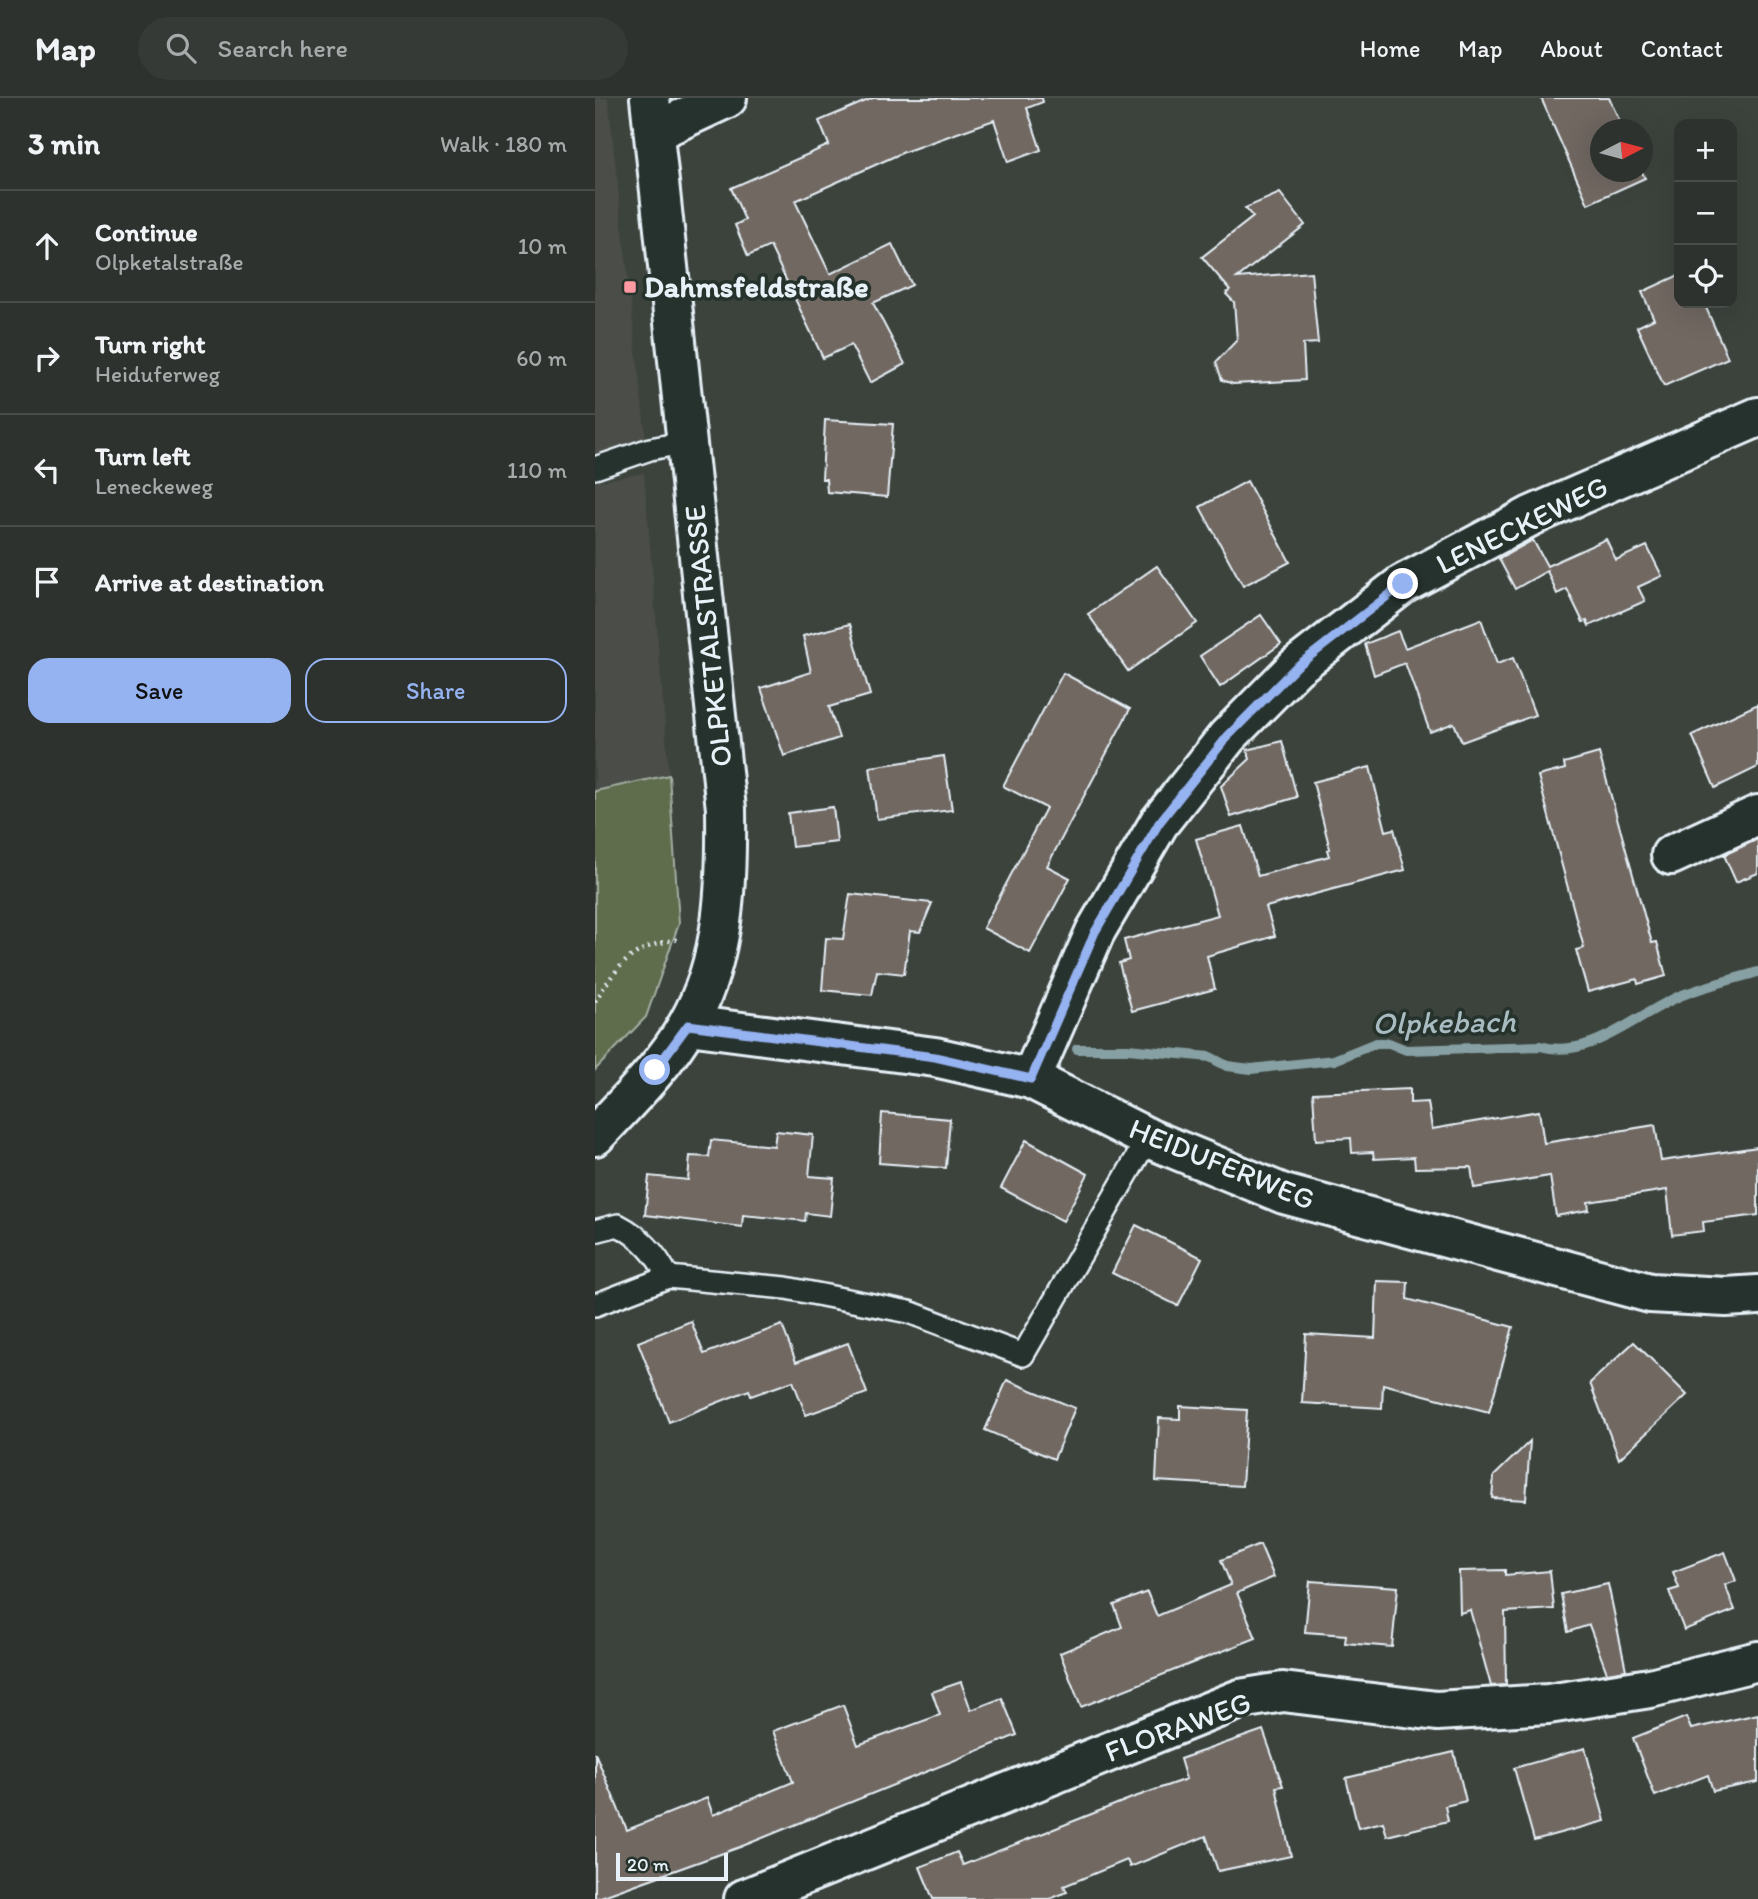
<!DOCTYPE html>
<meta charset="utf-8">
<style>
:root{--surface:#2d322e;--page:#353a36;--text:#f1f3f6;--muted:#a7aaaa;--line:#484d4a;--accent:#95b2f1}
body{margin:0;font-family:Itim,sans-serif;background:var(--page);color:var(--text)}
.controls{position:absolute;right:21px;top:21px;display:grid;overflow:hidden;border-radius:14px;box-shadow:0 7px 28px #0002}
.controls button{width:63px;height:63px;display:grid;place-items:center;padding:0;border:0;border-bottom:2px solid var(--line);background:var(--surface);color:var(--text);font:35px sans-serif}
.compass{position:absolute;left:995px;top:21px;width:63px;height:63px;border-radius:50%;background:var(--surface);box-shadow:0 7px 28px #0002;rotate:84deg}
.scale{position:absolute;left:21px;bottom:18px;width:112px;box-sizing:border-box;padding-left:7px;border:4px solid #e8f1f8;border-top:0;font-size:19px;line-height:24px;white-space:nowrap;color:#e8f1f8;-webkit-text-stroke:5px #26332d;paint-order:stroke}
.stop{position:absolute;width:21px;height:21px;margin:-16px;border:5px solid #95b2f1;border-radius:50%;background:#fff}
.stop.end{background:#95b2f1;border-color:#fff;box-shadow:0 2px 7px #0008}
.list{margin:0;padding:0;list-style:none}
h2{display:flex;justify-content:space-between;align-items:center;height:91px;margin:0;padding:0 28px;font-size:30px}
h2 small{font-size:23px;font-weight:400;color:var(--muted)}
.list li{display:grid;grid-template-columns:46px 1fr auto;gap:21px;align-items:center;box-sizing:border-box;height:112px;padding:0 28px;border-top:2px solid var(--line)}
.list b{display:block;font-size:26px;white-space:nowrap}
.list p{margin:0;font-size:23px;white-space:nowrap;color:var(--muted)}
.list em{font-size:23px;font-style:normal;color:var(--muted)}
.actions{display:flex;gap:14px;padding:21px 28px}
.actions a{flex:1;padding:16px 0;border:2px solid var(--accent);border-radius:21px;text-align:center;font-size:24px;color:var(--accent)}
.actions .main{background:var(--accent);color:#111}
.icon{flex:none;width:38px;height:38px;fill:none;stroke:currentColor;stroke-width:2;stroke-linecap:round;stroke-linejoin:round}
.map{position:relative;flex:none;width:1163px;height:1801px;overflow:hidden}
header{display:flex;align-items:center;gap:42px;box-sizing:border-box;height:98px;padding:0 35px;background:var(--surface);border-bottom:2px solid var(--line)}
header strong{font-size:33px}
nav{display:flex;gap:38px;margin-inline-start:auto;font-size:24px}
.search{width:490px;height:63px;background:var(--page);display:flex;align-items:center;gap:18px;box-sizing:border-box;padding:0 24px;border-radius:38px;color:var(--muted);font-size:26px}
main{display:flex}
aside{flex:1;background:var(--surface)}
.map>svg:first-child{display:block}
.built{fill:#4c4e48}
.green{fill:#606d4e;stroke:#a4afa3;stroke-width:2}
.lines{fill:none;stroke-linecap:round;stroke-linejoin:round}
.stream{stroke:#87a0a3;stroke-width:10}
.building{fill:#716862;stroke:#e8f1f8;stroke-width:2}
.service-casing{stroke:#e8f1f8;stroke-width:26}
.minor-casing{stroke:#e8f1f8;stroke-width:44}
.tertiary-casing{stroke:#e8f1f8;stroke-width:44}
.path{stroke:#e8f1f8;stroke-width:4.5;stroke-dasharray:2 5;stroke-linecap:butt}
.service{stroke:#26332d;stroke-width:21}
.minor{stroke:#26332d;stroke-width:38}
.tertiary{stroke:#26332d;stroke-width:38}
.route{stroke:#95b2f1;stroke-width:9}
.poi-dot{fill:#ff9aa2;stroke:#26332d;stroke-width:2.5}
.labels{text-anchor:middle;stroke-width:7;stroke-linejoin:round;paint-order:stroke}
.poi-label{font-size:30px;font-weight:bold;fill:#e8f1f8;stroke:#26332d;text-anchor:start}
.street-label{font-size:30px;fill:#e8f1f8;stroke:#26332d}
.water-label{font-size:32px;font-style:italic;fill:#a7bbc0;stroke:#26332d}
</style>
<header>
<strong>Map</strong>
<div class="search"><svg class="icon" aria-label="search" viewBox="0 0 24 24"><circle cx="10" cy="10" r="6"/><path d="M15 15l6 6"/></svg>Search here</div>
<nav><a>Home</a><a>Map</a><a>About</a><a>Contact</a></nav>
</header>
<main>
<aside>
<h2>3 min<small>Walk · 180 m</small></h2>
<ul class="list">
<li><svg class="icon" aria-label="ahead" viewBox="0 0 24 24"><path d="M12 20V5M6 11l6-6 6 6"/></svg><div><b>Continue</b><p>Olpketalstraße</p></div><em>10 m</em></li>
<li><svg class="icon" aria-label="right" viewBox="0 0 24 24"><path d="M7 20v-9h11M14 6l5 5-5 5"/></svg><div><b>Turn right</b><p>Heiduferweg</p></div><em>60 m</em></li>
<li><svg class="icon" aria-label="left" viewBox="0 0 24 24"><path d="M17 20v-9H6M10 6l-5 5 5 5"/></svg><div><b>Turn left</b><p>Leneckeweg</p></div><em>110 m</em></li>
<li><svg class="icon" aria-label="arrive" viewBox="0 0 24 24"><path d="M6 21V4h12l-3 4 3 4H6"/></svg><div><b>Arrive at destination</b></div></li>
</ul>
<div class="actions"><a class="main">Save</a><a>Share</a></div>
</aside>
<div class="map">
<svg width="1163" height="1801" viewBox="0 0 1163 1801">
<rect width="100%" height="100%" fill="#3c433d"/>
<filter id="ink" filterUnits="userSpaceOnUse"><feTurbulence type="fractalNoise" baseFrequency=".0143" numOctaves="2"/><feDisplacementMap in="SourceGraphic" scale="14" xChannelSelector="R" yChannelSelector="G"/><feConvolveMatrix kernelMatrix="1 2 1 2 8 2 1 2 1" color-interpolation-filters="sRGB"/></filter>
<g filter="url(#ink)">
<g class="built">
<path d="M0 0H13L51 342 0 358Z"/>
<path d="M49 375 74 677 0 693V384Z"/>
</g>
<path class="green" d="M74 677 84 825 51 919 0 972V693Z"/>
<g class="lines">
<path class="stream" d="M482 951H533L615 959 632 968 656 971 739 962 781 945H794L811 952 945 948C998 963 1044 913 1090 896 1114 887 1139 881 1163 874"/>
</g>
<g class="building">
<path d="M278 0H447L448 4 432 10 446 52 413 64 399 22 309 54 200 103 235 176 297 146 317 187 278 205 310 266 275 285 256 247 228 260 175 148 153 158 140 127 150 122 136 90 234 47 224 23Z"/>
<path d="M946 0H1014L1029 32H1005V74H1047L1050 80 993 106Z"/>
<path d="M685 95 710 127 642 180 716 174 723 245 708 246 710 282 638 286 627 282 621 264 642 242 639 204 631 196 635 192 607 159 658 119 650 110Z"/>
<path d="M1084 177V205H1109L1133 260 1069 288 1042 229 1059 221 1047 194Z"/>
<path d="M230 322 298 326 292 399 232 394 231 381H227Z"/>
<path d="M652 383 695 464 648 488 605 409Z"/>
<path d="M1011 441 1021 462 1052 448 1067 478 1043 489 1050 503 994 528 992 523 988 524 972 491 962 496 952 473 920 491 904 461 938 442 952 468Z"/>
<path d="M562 468 602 525 533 573 493 516Z"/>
<path d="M666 517 686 546 625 589 605 558Z"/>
<path d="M886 521 902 566 918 560 940 617 867 644 859 625 835 634 810 565 779 577 770 546 803 533 810 550Z"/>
<path d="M255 526 275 597 234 609 244 640 189 658 166 590 216 574 208 538Z"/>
<path d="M468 575 535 611 452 768 475 780 435 855 388 830 451 710 408 688Z"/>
<path d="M1163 606V669L1120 690 1097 637Z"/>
<path d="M687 643 702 699 636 719 626 688 655 661 652 652Z"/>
<path d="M1004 655 1057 845 1062 844 1071 878 1043 886 1042 881 993 894 981 852 989 850 943 678 970 671 969 665Z"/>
<path d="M349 658 357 712 282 721 275 669Z"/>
<path d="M775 669 791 733 799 731 810 772 671 809 680 838 612 858 620 891 537 913 524 865 534 862 529 842 623 817 601 741 648 728 663 778 734 758 732 752 735 751 718 684Z"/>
<path d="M238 709 242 744 197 749 193 715Z"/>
<path d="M1163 741V775L1141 784 1129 757Z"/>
<path d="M255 796 337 805 325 834 315 833 309 876 282 873 277 897 227 892 231 840 248 841Z"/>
<path d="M815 991V1005L833 1004 837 1031 944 1013 949 1045 1060 1027 1066 1063 1163 1049V1117L1108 1124 1109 1133 1077 1137 1072 1092 993 1104 994 1112 961 1118 955 1078 879 1090 876 1069 820 1070 819 1059 779 1061 778 1054 757 1055 756 1040 721 1042 718 995Z"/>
<path d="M287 1015 355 1021 351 1070 284 1065Z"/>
<path d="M181 1033 218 1037 214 1078 239 1080 235 1118 211 1115 210 1123 148 1117 147 1129 50 1117 54 1078 93 1082 95 1058 114 1059 116 1042 179 1048Z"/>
<path d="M431 1042 493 1076 468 1123 406 1090Z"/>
<path d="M541 1127 607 1160 583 1208 517 1175Z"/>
<path d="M782 1183 813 1184 812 1201 918 1229 894 1314 788 1286 787 1310 707 1305 711 1236 780 1240Z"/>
<path d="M96 1223 109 1256 187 1227 201 1264 253 1245 272 1295 211 1317 198 1283 156 1298 154 1292 74 1324 43 1244Z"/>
<path d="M1039 1244 1092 1297 1024 1361 995 1285Z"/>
<path d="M412 1282 480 1310 459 1361 390 1332Z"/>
<path d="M585 1308 652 1312 647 1388 561 1383 564 1320 585 1321Z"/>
<path d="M935 1343 931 1402 897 1400 899 1378Z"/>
<path d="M665 1446 679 1479 642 1495 661 1540 486 1609 465 1555 527 1529 519 1507 552 1494 562 1518 636 1487 626 1462Z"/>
<path d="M1130 1454 1141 1483 1130 1487 1140 1512 1089 1532 1074 1493 1084 1490 1078 1474Z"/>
<path d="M910 1472V1477L955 1473 959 1511 910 1514 911 1587 896 1588 875 1512 865 1515 864 1473Z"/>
<path d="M715 1483 803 1489 797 1549 750 1545 751 1537 710 1534Z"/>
<path d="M1013 1486 1031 1572 1012 1575 994 1527 973 1534 966 1496Z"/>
<path d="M366 1584 376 1612 407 1600 422 1637 145 1749 0 1801V1655L32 1732 112 1700 118 1717 198 1684 178 1633 248 1607 263 1647 345 1617 337 1594Z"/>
<path d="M1163 1616V1684L1118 1693 1113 1677 1060 1698 1038 1640 1091 1619 1096 1631Z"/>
<path d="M668 1632 688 1688 681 1689 696 1758 623 1773 611 1738 535 1769 532 1762 469 1788 472 1794 455 1801H338L325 1769 362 1754 368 1767 537 1700 591 1681 585 1661Z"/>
<path d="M990 1650 1010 1723 939 1742 919 1670Z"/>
<path d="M859 1654 871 1703 850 1708 853 1723 792 1738 788 1724 763 1730 751 1680Z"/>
</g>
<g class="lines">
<defs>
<g id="service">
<path d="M0 370 55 351 93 344"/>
<path d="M0 1133 23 1127C46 1139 61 1155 73 1179"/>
<path d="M0 1207 73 1179 191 1190 314 1214 428 1257 553 1040"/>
</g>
<g id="minor">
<path d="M59 34 132 0"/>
<path d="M1076 757 1163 717"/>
<path d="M93 927 340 959 436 981 553 1040 689 1096 1055 1195 1131 1199 1163 1197"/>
<path d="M436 981 500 834 564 725 632 639 701 569 808 486 936 418 1163 319"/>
<path d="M149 1801 645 1601 688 1594 842 1613 953 1606 1055 1590 1163 1563"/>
</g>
<path id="tertiary" d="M0 1038C32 1004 70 967 93 926 130 862 132 784 131 711L55 0"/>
</defs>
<use href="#service" class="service-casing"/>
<use href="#minor" class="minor-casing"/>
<use href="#tertiary" class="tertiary-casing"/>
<path class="path" d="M0 903C24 865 39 847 86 841"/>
<use href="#service" class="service"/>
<use href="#minor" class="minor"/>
<use href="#tertiary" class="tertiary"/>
</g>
</g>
<g class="lines" filter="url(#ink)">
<path class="route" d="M60 972 93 927 340 959 436 981 500 834 564 725 632 639 701 569 808 486"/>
</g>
<rect class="poi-dot" x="28" y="182" width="14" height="14" rx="3.5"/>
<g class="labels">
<g class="poi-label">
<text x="49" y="199">Dahmsfeldstraße</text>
</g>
<g class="street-label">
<text transform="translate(927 427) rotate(-26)" y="10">LENECKEWEG</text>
<text transform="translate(113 538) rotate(-96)" y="10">OLPKETALSTRASSE</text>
<text transform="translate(627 1066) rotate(22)" y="10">HEIDUFERWEG</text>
<text transform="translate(583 1629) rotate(-20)" y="10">FLORAWEG</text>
</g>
<g class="water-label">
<text transform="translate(849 924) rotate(-1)" y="11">Olpkebach</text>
</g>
</g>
</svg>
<div class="controls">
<button>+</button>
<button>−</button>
<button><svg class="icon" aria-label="locate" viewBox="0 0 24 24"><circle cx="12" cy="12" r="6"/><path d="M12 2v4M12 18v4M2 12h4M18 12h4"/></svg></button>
</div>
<svg class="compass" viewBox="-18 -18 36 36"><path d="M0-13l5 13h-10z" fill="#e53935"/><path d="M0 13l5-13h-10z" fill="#a7aaaa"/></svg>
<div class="scale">20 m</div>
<div class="stop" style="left:60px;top:972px"></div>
<div class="stop end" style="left:808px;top:486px"></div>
</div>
</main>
